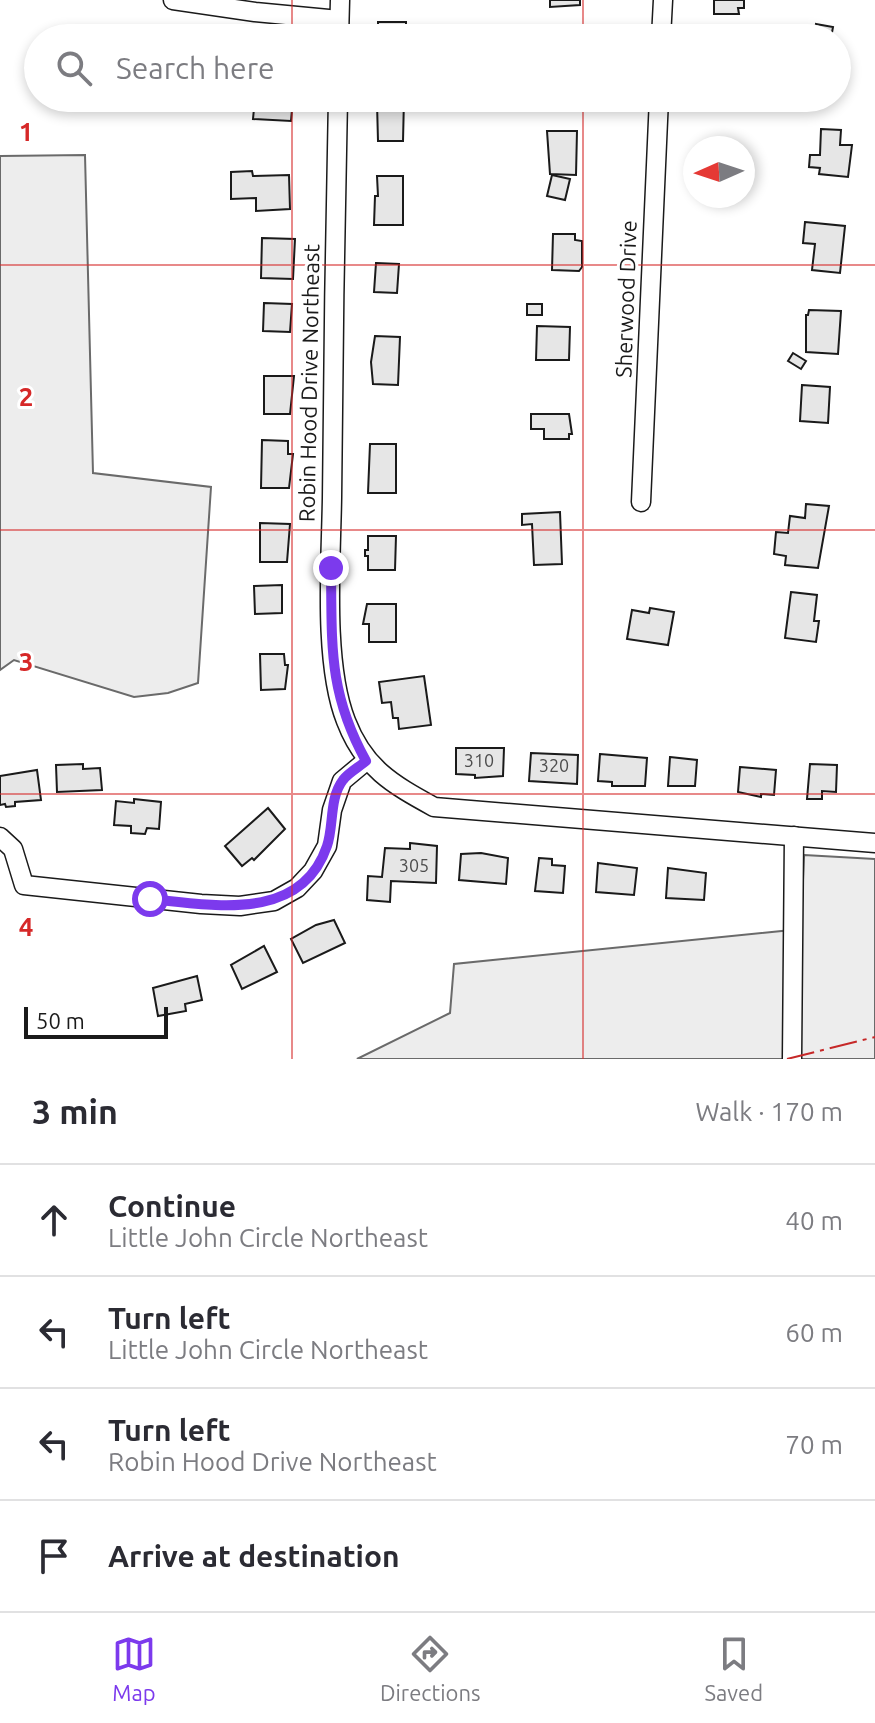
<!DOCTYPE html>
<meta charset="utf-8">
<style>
:root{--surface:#fff;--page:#f7f7f7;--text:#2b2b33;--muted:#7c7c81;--line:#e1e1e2;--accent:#7c3aed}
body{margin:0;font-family:Ubuntu,sans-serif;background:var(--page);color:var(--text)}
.compass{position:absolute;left:683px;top:136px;width:72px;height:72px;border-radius:50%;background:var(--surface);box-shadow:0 4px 12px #0003;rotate:267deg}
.scale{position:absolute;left:24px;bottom:20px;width:144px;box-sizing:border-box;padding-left:8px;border:4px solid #1a1a1a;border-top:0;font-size:22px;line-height:28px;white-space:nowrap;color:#1a1a1a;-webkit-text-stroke:6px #fff;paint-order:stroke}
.stop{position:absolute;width:24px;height:24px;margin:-18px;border:6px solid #7c3aed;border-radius:50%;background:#fff}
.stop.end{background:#7c3aed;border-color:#fff;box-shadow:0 2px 8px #0008}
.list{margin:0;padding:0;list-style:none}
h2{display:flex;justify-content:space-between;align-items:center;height:104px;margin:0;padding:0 32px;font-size:34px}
h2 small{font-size:26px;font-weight:400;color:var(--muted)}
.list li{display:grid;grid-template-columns:52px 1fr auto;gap:24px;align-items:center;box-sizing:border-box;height:112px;padding:0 32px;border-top:2px solid var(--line)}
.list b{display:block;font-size:30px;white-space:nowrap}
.list p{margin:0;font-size:26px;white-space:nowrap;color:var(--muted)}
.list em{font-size:26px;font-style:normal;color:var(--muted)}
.icon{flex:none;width:44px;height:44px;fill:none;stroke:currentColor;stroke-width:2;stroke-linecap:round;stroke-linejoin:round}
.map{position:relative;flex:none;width:875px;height:1059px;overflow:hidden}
.search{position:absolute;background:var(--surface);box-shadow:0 4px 12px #0003;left:24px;right:24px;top:24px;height:88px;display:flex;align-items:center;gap:20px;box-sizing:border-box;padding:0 28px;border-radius:44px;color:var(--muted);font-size:30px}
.sheet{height:552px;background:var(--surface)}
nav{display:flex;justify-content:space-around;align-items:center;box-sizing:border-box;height:112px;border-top:2px solid var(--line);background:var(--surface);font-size:22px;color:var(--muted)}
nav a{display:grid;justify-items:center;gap:4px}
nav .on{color:var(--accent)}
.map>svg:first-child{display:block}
.built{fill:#ededed;stroke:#6a6a6a;stroke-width:2}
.building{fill:#e6e6e6;stroke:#1a1a1a;stroke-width:2}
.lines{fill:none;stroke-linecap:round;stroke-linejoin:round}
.minor-casing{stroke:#1a1a1a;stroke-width:21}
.minor{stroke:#fff;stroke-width:18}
.power{stroke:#c62828;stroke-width:2;stroke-dasharray:28 6 4 6;stroke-linecap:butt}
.route{stroke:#7c3aed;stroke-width:10}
.grid{fill:none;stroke:#d62828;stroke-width:2;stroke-opacity:0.55}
.labels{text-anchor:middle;stroke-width:6;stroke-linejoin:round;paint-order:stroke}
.number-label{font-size:18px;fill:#4d4d4d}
.street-label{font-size:22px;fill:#1a1a1a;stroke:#fff}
.grid-label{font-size:26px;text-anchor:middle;font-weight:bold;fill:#d62828;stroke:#fff;stroke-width:6;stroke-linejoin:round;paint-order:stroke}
</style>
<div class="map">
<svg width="875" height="1059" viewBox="0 0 875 1059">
<rect width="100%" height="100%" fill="#fff"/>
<g class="built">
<path d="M85 155 93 473 211 487 198 683 168 693 134 697 14 660 0 670V156Z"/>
<path d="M804 855 875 859V1059H357L450 1013 454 964 801 929Z"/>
</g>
<g class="building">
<path d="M550 0H580V5L550 7Z"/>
<path d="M714 0H744V8H738L739 14H714Z"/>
<rect x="378" y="22" width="28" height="16"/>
<path d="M816 24 833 27 831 38H805L806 30 815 31Z"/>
<path d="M255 98H293L291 121 253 119Z"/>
<path d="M380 98H404L403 141H378L377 103H380Z"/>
<path d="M719 98H746V105L719 104Z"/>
<path d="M821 129 841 130 840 145H852L848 177 819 174 820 168 809 167 810 155H820Z"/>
<path d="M547 131H577L576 175 550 174Z"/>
<path d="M252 171 253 176 289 175 290 209 256 211V198L231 199V172Z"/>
<path d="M552 175 570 179 565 200 547 196Z"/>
<path d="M377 176H403V225H374L375 196H378Z"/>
<path d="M702 196H734V201H707L702 199Z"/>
<path d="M805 222 845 226 840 273 812 270 815 244 803 243Z"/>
<path d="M553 234H575V240L582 241V267L579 271 552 270Z"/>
<path d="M262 238 295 239 293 279 261 278Z"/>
<path d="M376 263 399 264 397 293 374 292Z"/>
<path d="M264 303 292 304 290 332 263 331Z"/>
<rect x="527" y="304" width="15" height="11"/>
<path d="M809 310 841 311 838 354 806 352V315H808Z"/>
<path d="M537 326 570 327 569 360H536Z"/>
<path d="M375 336 400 337 398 385 373 384 371 362Z"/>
<path d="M793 353 806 361 801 369 788 361Z"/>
<path d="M264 376H294L290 414H264Z"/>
<path d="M802 385 830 387 828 423 800 421Z"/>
<path d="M531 414H569L572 434H569V439H544V429H531Z"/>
<path d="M262 440 288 441V454H293L289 488H261Z"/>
<path d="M370 444H396V493H368Z"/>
<path d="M806 504 829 506 818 568 785 565 786 556 774 554 776 532 788 533 790 516 805 518Z"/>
<path d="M560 512 562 564 534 565 532 524 522 525V514Z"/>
<path d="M260 523 290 524 287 562H260Z"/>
<path d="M368 536H396L395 570H368V556H365V550H368Z"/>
<path d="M282 585V613L255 614 254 586Z"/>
<path d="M791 592 817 595 814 621H819L816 642 785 638Z"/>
<path d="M367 604H396V642H369V624H363Z"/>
<path d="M650 608 674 612 668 645 627 639 632 610 649 613Z"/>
<path d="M260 654H284L285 665H288L285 689 261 690Z"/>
<path d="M424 676 431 725 399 729 398 718H393L391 702 382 703 379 682Z"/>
<path d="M456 748H504L503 776 475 778V775L456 774Z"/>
<path d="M531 753 578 755 577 784 529 781Z"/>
<path d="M600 754 647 758 645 786H612V782L598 781Z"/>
<path d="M670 757 697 760 695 786H668Z"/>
<path d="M83 764V769L100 768 102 790 57 792 56 765Z"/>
<path d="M810 764 837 765 836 792 822 791V799H807Z"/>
<path d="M740 767 776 770 774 795 761 794V797L738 792Z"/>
<path d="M37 770 41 800 15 802V806L6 807 5 804 0 805V776Z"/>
<path d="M134 799 161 802 159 829 147 828 145 834 131 833V826L114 825 116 801 134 803Z"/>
<path d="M268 808 285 829 254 860 252 858 242 866 225 846Z"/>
<path d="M410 843 437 846 436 883 391 881 390 902 367 900 368 876 382 877 385 848 410 849Z"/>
<path d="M481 853 508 858 506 884 459 880 461 854Z"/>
<path d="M539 858 552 859V865L565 866 563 893 535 891Z"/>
<path d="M598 863 637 868 634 895 596 892Z"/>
<path d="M668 868 706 873 704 900 666 898Z"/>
<path d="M334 920 345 943 303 963 291 939 316 925Z"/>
<path d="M264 946 277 972 242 989 231 965Z"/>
<path d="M197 976 202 1000 185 1004 186 1011 158 1016 153 988Z"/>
</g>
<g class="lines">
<defs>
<g id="minor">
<path d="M173 0 255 12 339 20"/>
<path d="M339 38 340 0"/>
<path d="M661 38 663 0"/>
<path d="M338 98C335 231 333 365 332 498 331 562 323 663 346 721 364 768 392 784 434 807L875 843"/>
<path d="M641 502 659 98"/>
<path d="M0 837 13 849 24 885 201 904 240 906 274 901 297 888 313 871 327 846 332 810 342 781 366 761"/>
<path d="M792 1059 794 836"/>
</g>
</defs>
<use href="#minor" class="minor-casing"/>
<use href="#minor" class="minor"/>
<path class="power" d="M787 1059 875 1037"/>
</g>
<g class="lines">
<path class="route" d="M150 899C213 905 301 923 327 846 334 826 329 798 343 780 348 773 359 767 366 761 328 692 332 645 331 568"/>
</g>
<path class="grid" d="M292 0V38M583 0V38M292 98V1059M583 98V1059M0 265H875M0 530H875M0 794H875"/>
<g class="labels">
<g class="number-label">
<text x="479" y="767">310</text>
<text x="554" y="772">320</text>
<text x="414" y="872">305</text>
</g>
<g class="street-label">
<text transform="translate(626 299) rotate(-88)" y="8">Sherwood Drive</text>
<text transform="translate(309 383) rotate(-89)" y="8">Robin Hood Drive Northeast</text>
</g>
</g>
<g class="grid-label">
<text x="26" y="141">1</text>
<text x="26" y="406">2</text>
<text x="26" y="671">3</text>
<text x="26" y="936">4</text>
</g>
</svg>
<svg class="compass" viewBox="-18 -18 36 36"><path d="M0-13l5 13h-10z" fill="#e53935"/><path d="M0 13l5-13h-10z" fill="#7c7c81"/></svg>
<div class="scale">50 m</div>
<div class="stop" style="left:150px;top:899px"></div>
<div class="stop end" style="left:331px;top:568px"></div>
<div class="search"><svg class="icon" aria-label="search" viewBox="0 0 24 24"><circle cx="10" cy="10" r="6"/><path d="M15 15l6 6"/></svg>Search here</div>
</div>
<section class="sheet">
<h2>3 min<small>Walk · 170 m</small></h2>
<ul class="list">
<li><svg class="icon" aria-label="ahead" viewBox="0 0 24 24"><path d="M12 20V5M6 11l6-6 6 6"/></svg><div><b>Continue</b><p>Little John Circle Northeast</p></div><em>40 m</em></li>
<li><svg class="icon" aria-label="left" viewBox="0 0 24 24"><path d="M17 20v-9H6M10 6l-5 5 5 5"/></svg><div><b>Turn left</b><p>Little John Circle Northeast</p></div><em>60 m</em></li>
<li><svg class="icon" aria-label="left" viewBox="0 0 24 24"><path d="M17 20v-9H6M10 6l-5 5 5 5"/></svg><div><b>Turn left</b><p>Robin Hood Drive Northeast</p></div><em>70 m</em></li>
<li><svg class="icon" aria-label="arrive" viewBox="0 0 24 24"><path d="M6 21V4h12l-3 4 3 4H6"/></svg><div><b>Arrive at destination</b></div></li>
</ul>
</section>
<nav>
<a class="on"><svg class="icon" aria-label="map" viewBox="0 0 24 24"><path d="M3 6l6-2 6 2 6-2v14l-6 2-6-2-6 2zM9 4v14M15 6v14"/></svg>Map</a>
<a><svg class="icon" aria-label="directions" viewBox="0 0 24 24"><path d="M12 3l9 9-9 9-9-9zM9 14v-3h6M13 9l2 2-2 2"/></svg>Directions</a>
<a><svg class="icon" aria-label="saved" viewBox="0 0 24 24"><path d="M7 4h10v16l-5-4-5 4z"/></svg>Saved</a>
</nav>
